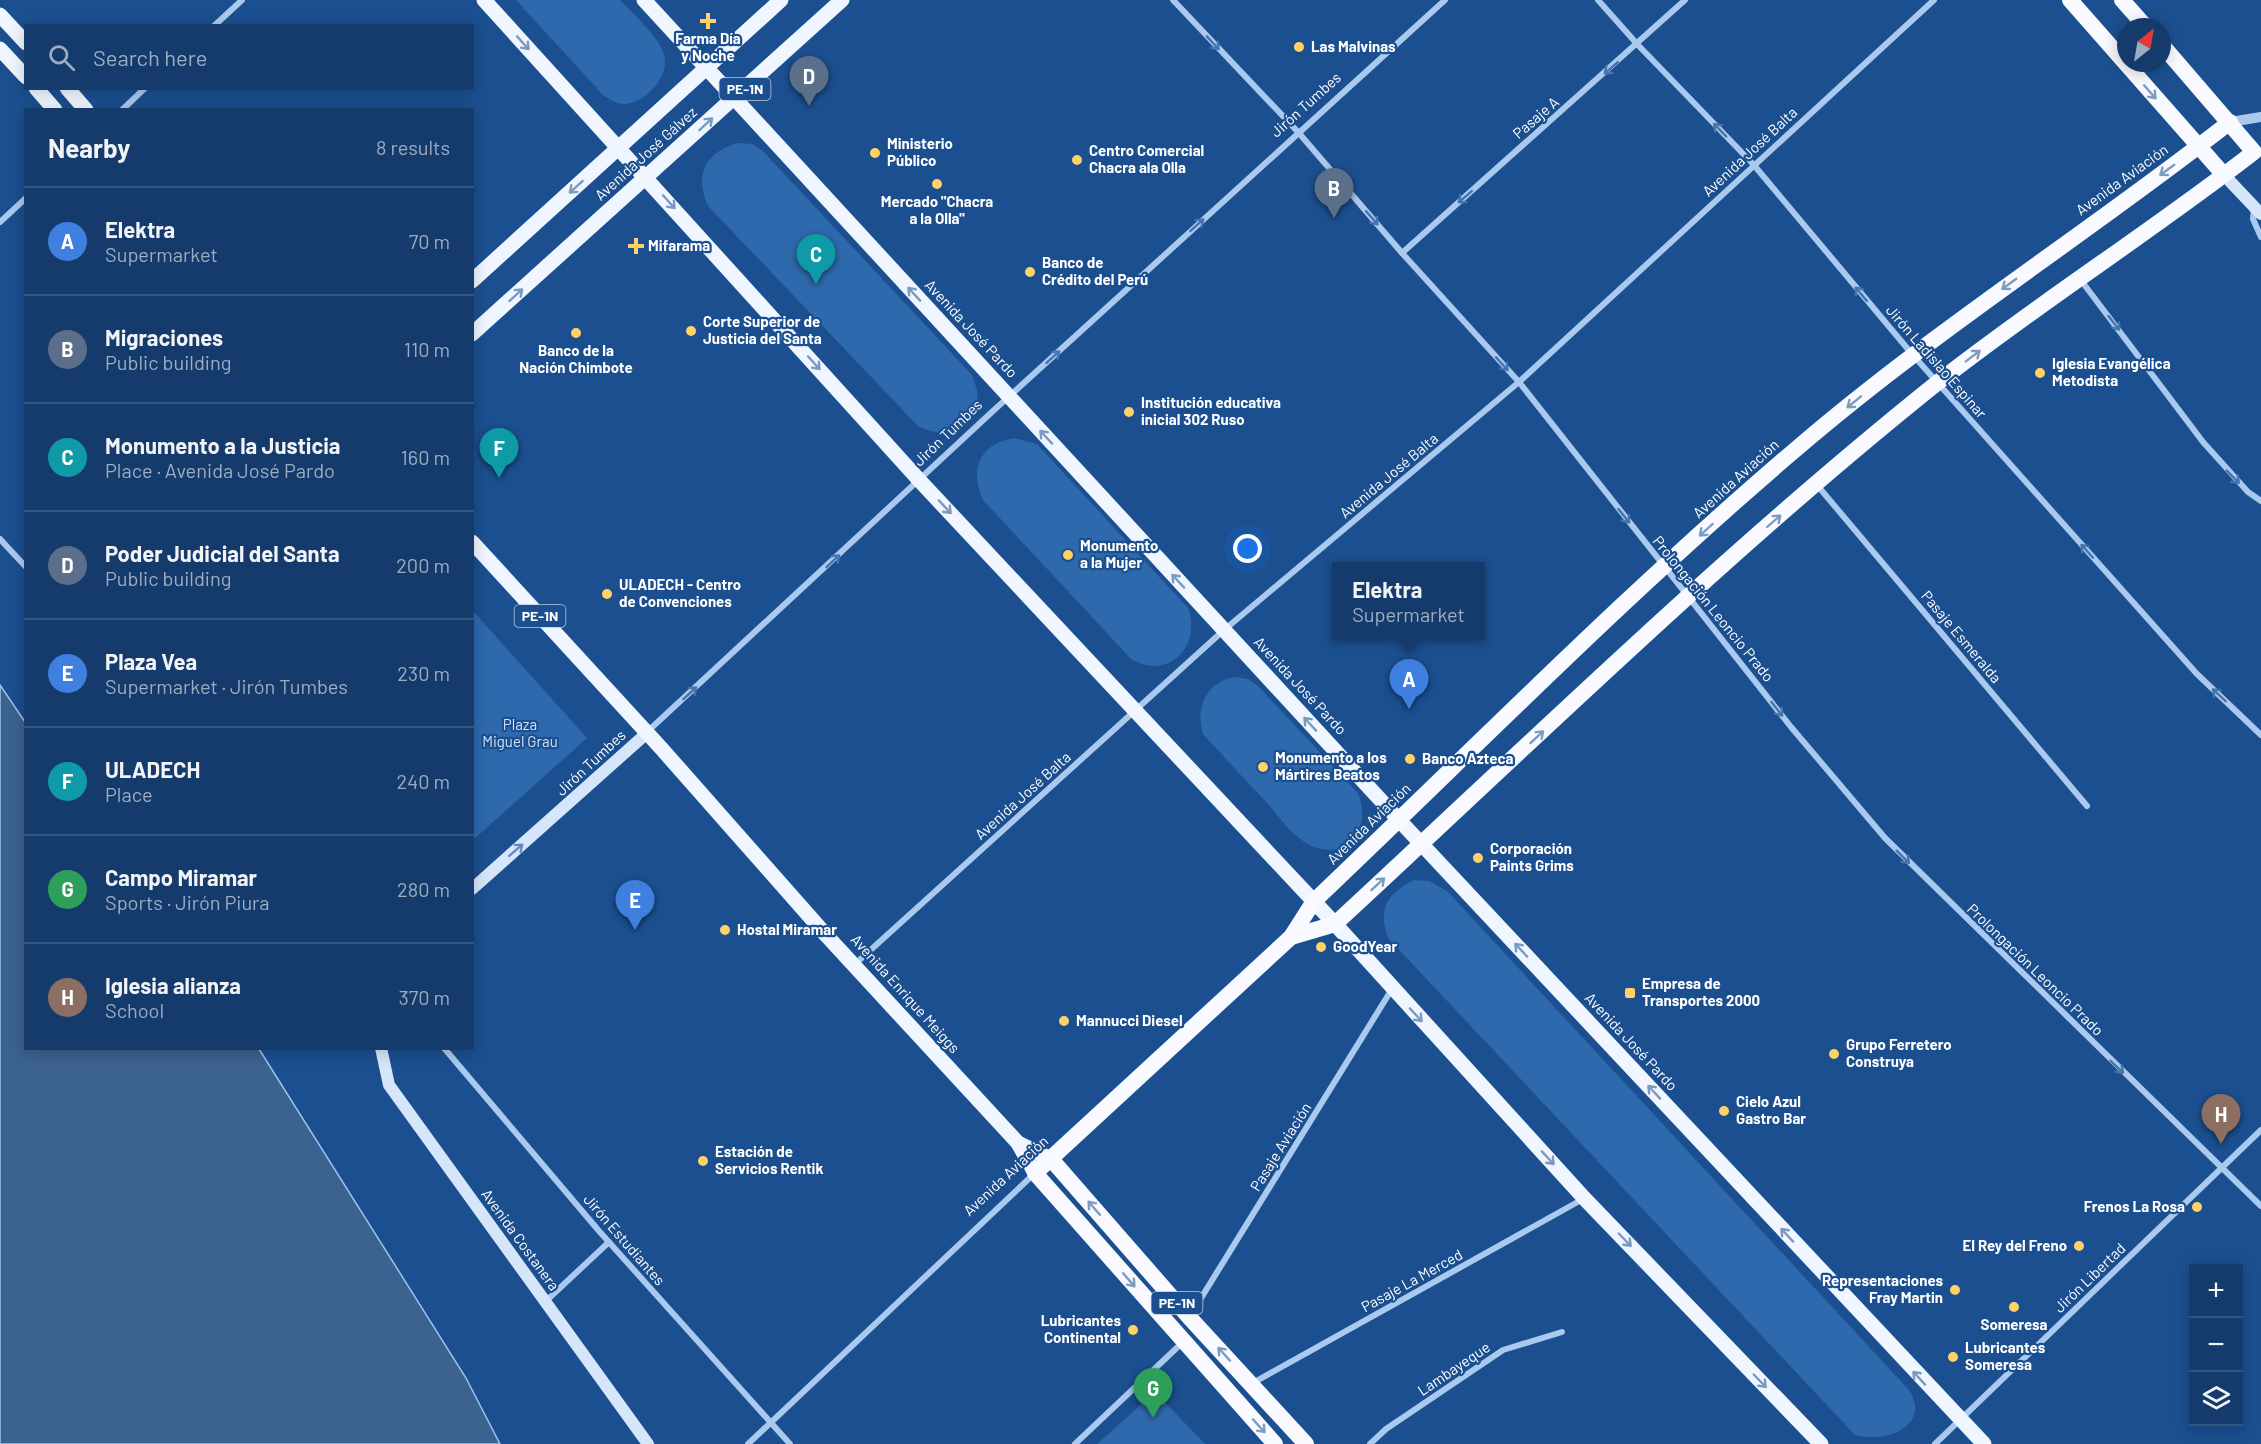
<!DOCTYPE html>
<meta charset="utf-8">
<style>
:root{--surface:#143b6b;--page:#214673;--text:#f1f3f6;--muted:#9dadc1;--line:#33557e;--accent:#ffd166}
body{margin:0;font-family:Barlow,sans-serif;background:var(--page);color:var(--text)}
.controls{position:absolute;right:18px;bottom:18px;display:grid;overflow:hidden;border-radius:0px;box-shadow:0 3px 15px #0003}
.controls button{width:54px;height:54px;display:grid;place-items:center;padding:0;border:0;border-bottom:2px solid var(--line);background:var(--surface);color:var(--text);font:30px sans-serif}
.compass{position:absolute;left:2117px;top:18px;width:54px;height:54px;border-radius:50%;background:var(--surface);box-shadow:0 3px 15px #0003;rotate:31deg}
.you{position:absolute;left:1248px;top:549px;width:21px;height:21px;margin:-15px;border:4px solid #fff;border-radius:50%;background:#1a73e8;box-shadow:0 0 0 9px #1a73e833}
.badge{display:grid;place-items:center;width:39px;height:39px;border-radius:50%;background:var(--accent);color:#fff;font-size:20px;font-weight:700}
.pin{position:absolute;translate:-50% -50px;filter:drop-shadow(0 2px 3px #0008)}
.pin::after{content:'';position:absolute;top:32px;width:21px;height:18px;background:inherit;clip-path:polygon(0 0,100% 0,50% 100%)}
.popup{position:absolute;left:1332px;top:562px;width:153px;height:78px;box-sizing:border-box;display:grid;place-content:center;border-radius:0px;background:var(--surface);filter:drop-shadow(0 2px 4px #0005);font-size:20px;white-space:nowrap;color:var(--muted)}
.popup b{font-size:22px;color:var(--text)}
.popup::after{content:'';position:absolute;left:50%;top:100%;margin-left:-12px;border:12px solid transparent;border-top-color:var(--surface)}
.list{margin:0;padding:0;list-style:none}
h2{display:flex;justify-content:space-between;align-items:center;height:78px;margin:0;padding:0 24px;font-size:26px}
h2 small{font-size:20px;font-weight:400;color:var(--muted)}
.list li{display:grid;grid-template-columns:39px 1fr auto;gap:18px;align-items:center;box-sizing:border-box;height:108px;padding:0 24px;border-top:2px solid var(--line)}
.list b{display:block;font-size:22px;white-space:nowrap}
.list p{margin:0;font-size:20px;white-space:nowrap;color:var(--muted)}
.list em{font-size:20px;font-style:normal;color:var(--muted)}
.icon{flex:none;width:33px;height:33px;fill:none;stroke:currentColor;stroke-width:2;stroke-linecap:round;stroke-linejoin:round}
.map{position:relative;flex:none;width:2261px;height:1444px;overflow:hidden}
.search{position:absolute;background:var(--surface);box-shadow:0 3px 15px #0003;left:24px;top:24px;width:450px;height:66px;display:flex;align-items:center;gap:15px;box-sizing:border-box;padding:0 21px;border-radius:0px;color:var(--muted);font-size:22px}
.panel{position:absolute;background:var(--surface);box-shadow:0 3px 15px #0003;left:24px;top:108px;width:450px;height:942px;border-radius:0px}
.map>svg:first-child{display:block}
.green{fill:#2e69ad}
.water{fill:#3c6290;stroke:#9cc4f0;stroke-width:1.5}
.lines{fill:none;stroke-linecap:round;stroke-linejoin:round}
.minor{stroke:#a9c9ee;stroke-width:6}
.tertiary{stroke:#a9c9ee;stroke-width:10}
.secondary{stroke:#d6e6fa;stroke-width:12}
.primary{stroke:#f0f6ff;stroke-width:15}
.trunk{stroke:#f8faff;stroke-width:16}
.oneway{stroke:#7b9ac1}
.oneway2{stroke:#4674ac}
.oneway3{stroke:#7e9cc1}
.oneway4{stroke:#668bba}
.poi-dot{fill:#ffd166;stroke:#1b4f8f;stroke-width:2}
.labels{text-anchor:middle;stroke-width:4.5;stroke-linejoin:round;paint-order:stroke}
.shield{fill:#1b4f8f;stroke:#bbcadd;stroke-width:1.5}
.shield-label{font-size:14px;font-weight:bold;fill:#fff}
.poi-label{font-size:15px;font-weight:bold;fill:#fff;stroke:#1b4f8f;text-anchor:start}
.street-label{font-size:15px;fill:#fff;stroke:#1b4f8f}
.park-label{font-size:15px;fill:#cfe3fa;stroke:#1b4f8f}
</style>
<div class="map">
<svg width="2261" height="1444" viewBox="0 0 2261 1444">
<rect width="100%" height="100%" fill="#1b4f8f"/>
<g class="green">
<path d="M516 0H620C634 16 658 34 664 55 671 75 645 104 624 104 616 104 609 99 603 95Z"/>
<path d="M738 143 752 144 762 150 972 375 977 390 978 403C959 429 950 441 918 426L708 206C694 175 705 152 738 143Z"/>
<path d="M1014 438 1037 444 1188 608C1202 647 1168 681 1131 659L983 500C969 470 979 444 1014 438Z"/>
<path d="M473 611 587 738 473 840Z"/>
<path d="M1235 677 1248 679 1258 686 1357 792C1374 825 1347 862 1312 846 1294 838 1281 820 1269 805 1247 782 1225 758 1203 734 1195 708 1206 682 1235 677Z"/>
<path d="M1414 880 1429 881 1447 891 1909 1390C1931 1424 1889 1444 1855 1435L1388 938C1377 908 1388 893 1414 880Z"/>
<path d="M1155 1392 1205 1444H1097Z"/>
</g>
<path class="water" d="M0 685 25 722 26 1048 259 1049 466 1378 500 1444H0Z"/>
<g class="lines">
<g class="minor">
<path d="M1173 0 1298 132 1402 253 1519 382 1791 727 1885 838 2261 1206"/>
<path d="M1598 0 1638 45 1753 164 1912 354 2197 674 2261 735"/>
<path d="M214 26 242 0"/>
<path d="M122 110 145 88"/>
<path d="M2254 207 2253 219 2261 237"/>
<path d="M0 222 26 198"/>
<path d="M1402 253 1685 0"/>
<path d="M2080 279 2203 442 2248 492 2261 501"/>
<path d="M1817 485 2087 806"/>
<path d="M0 539 26 567"/>
<path d="M647 732 993 411 1445 0"/>
<path d="M854 965 1224 630 1519 382 1934 0"/>
<path d="M444 1048 599 1231 790 1444"/>
<path d="M546 1301 609 1242"/>
<path d="M1190 1316 1392 989"/>
<path d="M1251 1384 1583 1199"/>
<path d="M748 1444 1035 1173"/>
<path d="M1075 1444 1183 1342"/>
<path d="M1370 1444 1386 1429 1503 1350 1562 1332"/>
<path d="M1935 1444 2261 1130"/>
</g>
<path class="tertiary" d="M2230 122 2261 117"/>
<g class="secondary">
<path d="M2224 175 2261 214"/>
<path d="M472 889 647 733"/>
<path d="M381 1048 389 1085 648 1444"/>
</g>
<g class="primary">
<path d="M484 0 920 481 1335 924 1584 1198 1821 1444"/>
<path d="M644 0 1399 820 1984 1444"/>
<path d="M0 15 26 43"/>
<path d="M0 49 26 77"/>
<path d="M36 88 55 110"/>
<path d="M67 88 86 110"/>
<path d="M472 281 781 0"/>
<path d="M472 334 842 0"/>
<path d="M472 542 661 748 826 935 1018 1143 1035 1173"/>
<path d="M1018 1143 1051 1159"/>
</g>
<g class="trunk">
<path d="M2070 0 2224 175"/>
<path d="M2122 0 2146 27"/>
<path d="M1291 937 1335 924C1533 741 1727 551 1937 383 2040 302 2151 232 2254 152L2162 45"/>
<path d="M1051 1159 1189 1317 1306 1444"/>
<path d="M1275 1444 1035 1173 1291 937 1314 901C1473 750 1628 592 1795 450 1933 331 2087 234 2230 122"/>
</g>
</g>
<defs><path id="oneway-shaft" d="M-6 0H5M1.5-3L5.5 0L1.5 3" fill="none" stroke-width="1.6" stroke-linecap="round" stroke-linejoin="round" transform="scale(1.5)"/></defs>
<g class="oneway">
<use href="#oneway-shaft" transform="translate(523 43) rotate(48)"/>
<use href="#oneway-shaft" transform="translate(706 124) rotate(-43)"/>
<use href="#oneway-shaft" transform="translate(576 187) rotate(138)"/>
<use href="#oneway-shaft" transform="translate(669 202) rotate(48)"/>
<use href="#oneway-shaft" transform="translate(914 294) rotate(-133)"/>
<use href="#oneway-shaft" transform="translate(516 295) rotate(-42)"/>
<use href="#oneway-shaft" transform="translate(814 363) rotate(48)"/>
<use href="#oneway-shaft" transform="translate(1046 437) rotate(-133)"/>
<use href="#oneway-shaft" transform="translate(945 507) rotate(47)"/>
<use href="#oneway-shaft" transform="translate(1178 581) rotate(-133)"/>
<use href="#oneway-shaft" transform="translate(1310 724) rotate(-133)"/>
<use href="#oneway-shaft" transform="translate(1521 950) rotate(-133)"/>
<use href="#oneway-shaft" transform="translate(1416 1015) rotate(47)"/>
<use href="#oneway-shaft" transform="translate(1654 1092) rotate(-133)"/>
<use href="#oneway-shaft" transform="translate(1548 1158) rotate(47)"/>
<use href="#oneway-shaft" transform="translate(1787 1235) rotate(-133)"/>
<use href="#oneway-shaft" transform="translate(1625 1240) rotate(46)"/>
<use href="#oneway-shaft" transform="translate(1919 1378) rotate(-133)"/>
<use href="#oneway-shaft" transform="translate(1760 1381) rotate(46)"/>
</g>
<g class="oneway2">
<use href="#oneway-shaft" transform="translate(1213 43) rotate(47)"/>
<use href="#oneway-shaft" transform="translate(1611 68) rotate(139)"/>
<use href="#oneway-shaft" transform="translate(1720 130) rotate(-134)"/>
<use href="#oneway-shaft" transform="translate(1465 197) rotate(139)"/>
<use href="#oneway-shaft" transform="translate(1372 218) rotate(49)"/>
<use href="#oneway-shaft" transform="translate(1197 225) rotate(-42)"/>
<use href="#oneway-shaft" transform="translate(1861 294) rotate(-130)"/>
<use href="#oneway-shaft" transform="translate(2114 323) rotate(52)"/>
<use href="#oneway-shaft" transform="translate(1053 357) rotate(-42)"/>
<use href="#oneway-shaft" transform="translate(1502 364) rotate(48)"/>
<use href="#oneway-shaft" transform="translate(2233 477) rotate(46)"/>
<use href="#oneway-shaft" transform="translate(1624 516) rotate(52)"/>
<use href="#oneway-shaft" transform="translate(2087 551) rotate(-132)"/>
<use href="#oneway-shaft" transform="translate(833 561) rotate(-43)"/>
<use href="#oneway-shaft" transform="translate(690 693) rotate(-43)"/>
<use href="#oneway-shaft" transform="translate(2219 695) rotate(-137)"/>
<use href="#oneway-shaft" transform="translate(1777 709) rotate(52)"/>
<use href="#oneway-shaft" transform="translate(1903 857) rotate(45)"/>
<use href="#oneway-shaft" transform="translate(2117 1067) rotate(44)"/>
</g>
<g class="oneway3">
<use href="#oneway-shaft" transform="translate(2150 92) rotate(49)"/>
<use href="#oneway-shaft" transform="translate(2167 170) rotate(144)"/>
<use href="#oneway-shaft" transform="translate(2009 284) rotate(144)"/>
<use href="#oneway-shaft" transform="translate(1973 356) rotate(-37)"/>
<use href="#oneway-shaft" transform="translate(1854 402) rotate(141)"/>
<use href="#oneway-shaft" transform="translate(1774 521) rotate(-41)"/>
<use href="#oneway-shaft" transform="translate(1706 530) rotate(138)"/>
<use href="#oneway-shaft" transform="translate(1537 737) rotate(-43)"/>
<use href="#oneway-shaft" transform="translate(1378 884) rotate(-43)"/>
<use href="#oneway-shaft" transform="translate(1094 1208) rotate(-131)"/>
<use href="#oneway-shaft" transform="translate(1129 1280) rotate(49)"/>
<use href="#oneway-shaft" transform="translate(1224 1354) rotate(-132)"/>
<use href="#oneway-shaft" transform="translate(1259 1426) rotate(48)"/>
</g>
<use class="oneway4" href="#oneway-shaft" transform="translate(516 850) rotate(-41)"/>
<g class="poi-dot">
<path d="M705 12h6v6h6v6h-6v6h-6v-6h-6v-6h6z"/>
<circle cx="1299" cy="47" r="6"/>
<circle cx="875" cy="153" r="6"/>
<circle cx="1077" cy="160" r="6"/>
<circle cx="937" cy="184" r="6"/>
<path d="M633 237h6v6h6v6h-6v6h-6v-6h-6v-6h6z"/>
<circle cx="1030" cy="272" r="6"/>
<circle cx="691" cy="331" r="6"/>
<circle cx="576" cy="333" r="6"/>
<circle cx="2040" cy="373" r="6"/>
<circle cx="1129" cy="412" r="6"/>
<circle cx="1068" cy="555" r="6"/>
<circle cx="607" cy="594" r="6"/>
<circle cx="1410" cy="759" r="6"/>
<circle cx="1263" cy="767" r="6"/>
<circle cx="1478" cy="858" r="6"/>
<circle cx="725" cy="930" r="6"/>
<circle cx="1321" cy="947" r="6"/>
<rect x="1624" y="987" width="12" height="12" rx="3"/>
<circle cx="1064" cy="1021" r="6"/>
<circle cx="1834" cy="1054" r="6"/>
<circle cx="1724" cy="1111" r="6"/>
<circle cx="703" cy="1161" r="6"/>
<circle cx="2197" cy="1207" r="6"/>
<circle cx="2079" cy="1246" r="6"/>
<circle cx="1955" cy="1290" r="6"/>
<circle cx="2014" cy="1307" r="6"/>
<circle cx="1133" cy="1330" r="6"/>
<circle cx="1953" cy="1357" r="6"/>
</g>
<g class="labels">
<g class="shield">
<rect x="719.5" y="78" width="51" height="22" rx="4.5"/>
<rect x="514.5" y="605" width="51" height="22" rx="4.5"/>
<rect x="1151.5" y="1292" width="51" height="22" rx="4.5"/>
</g>
<g class="shield-label">
<text x="745" y="94">PE-1N</text>
<text x="540" y="621">PE-1N</text>
<text x="1177" y="1308">PE-1N</text>
</g>
<g class="poi-label">
<text x="708" y="44" text-anchor="middle">Farma Día<tspan x="708" dy="17">y Noche</tspan></text>
<text x="1311" y="52">Las Malvinas</text>
<text x="887" y="149">Ministerio<tspan x="887" dy="17">Público</tspan></text>
<text x="1089" y="156">Centro Comercial<tspan x="1089" dy="17">Chacra ala Olla</tspan></text>
<text x="937" y="207" text-anchor="middle">Mercado "Chacra<tspan x="937" dy="17">a la Olla"</tspan></text>
<text x="648" y="251">Mifarama</text>
<text x="1042" y="268">Banco de<tspan x="1042" dy="17">Crédito del Perú</tspan></text>
<text x="703" y="327">Corte Superior de<tspan x="703" dy="17">Justicia del Santa</tspan></text>
<text x="576" y="356" text-anchor="middle">Banco de la<tspan x="576" dy="17">Nación Chimbote</tspan></text>
<text x="2052" y="369">Iglesia Evangélica<tspan x="2052" dy="17">Metodista</tspan></text>
<text x="1141" y="408">Institución educativa<tspan x="1141" dy="17">inicial 302 Ruso</tspan></text>
<text x="1080" y="551">Monumento<tspan x="1080" dy="17">a la Mujer</tspan></text>
<text x="619" y="590">ULADECH - Centro<tspan x="619" dy="17">de Convenciones</tspan></text>
<text x="1275" y="763">Monumento a los<tspan x="1275" dy="17">Mártires Beatos</tspan></text>
<text x="1422" y="764">Banco Azteca</text>
<text x="1490" y="854">Corporación<tspan x="1490" dy="17">Paints Grims</tspan></text>
<text x="737" y="935">Hostal Miramar</text>
<text x="1333" y="952">GoodYear</text>
<text x="1642" y="989">Empresa de<tspan x="1642" dy="17">Transportes 2000</tspan></text>
<text x="1076" y="1026">Mannucci Diesel</text>
<text x="1846" y="1050">Grupo Ferretero<tspan x="1846" dy="17">Construya</tspan></text>
<text x="1736" y="1107">Cielo Azul<tspan x="1736" dy="17">Gastro Bar</tspan></text>
<text x="715" y="1157">Estación de<tspan x="715" dy="17">Servicios Rentik</tspan></text>
<text x="2185" y="1212" text-anchor="end">Frenos La Rosa</text>
<text x="2067" y="1251" text-anchor="end">El Rey del Freno</text>
<text x="1943" y="1286" text-anchor="end">Representaciones<tspan x="1943" dy="17">Fray Martin</tspan></text>
<text x="1121" y="1326" text-anchor="end">Lubricantes<tspan x="1121" dy="17">Continental</tspan></text>
<text x="2014" y="1330" text-anchor="middle">Someresa</text>
<text x="1965" y="1353">Lubricantes<tspan x="1965" dy="17">Someresa</tspan></text>
</g>
<g class="street-label">
<text transform="translate(1306 105) rotate(-42)" y="5">Jirón Tumbes</text>
<text transform="translate(1536 118) rotate(-41)" y="5">Pasaje A</text>
<text transform="translate(1750 152) rotate(-43)" y="5">Avenida José Balta</text>
<text transform="translate(646 154) rotate(-42)" y="5">Avenida José Gálvez</text>
<text transform="translate(2122 180) rotate(-36)" y="5">Avenida Aviación</text>
<text transform="translate(971 329) rotate(47)" y="5">Avenida José Pardo</text>
<text transform="translate(1936 362) rotate(49)" y="5">Jirón Ladislao Espinar</text>
<text transform="translate(948 433) rotate(-44)" y="5">Jirón Tumbes</text>
<text transform="translate(1389 476) rotate(-40)" y="5">Avenida José Balta</text>
<text transform="translate(1736 479) rotate(-42)" y="5">Avenida Aviación</text>
<text transform="translate(1713 609) rotate(51)" y="5">Prolongación Leoncio Prado</text>
<text transform="translate(1961 637) rotate(50)" y="5">Pasaje Esmeralda</text>
<text transform="translate(1300 686) rotate(47)" y="5">Avenida José Pardo</text>
<text transform="translate(591 763) rotate(-43)" y="5">Jirón Tumbes</text>
<text transform="translate(1023 796) rotate(-42)" y="5">Avenida José Balta</text>
<text transform="translate(1369 824) rotate(-44)" y="5">Avenida Aviación</text>
<text transform="translate(2035 970) rotate(44)" y="5">Prolongación Leoncio Prado</text>
<text transform="translate(905 994) rotate(48)" y="5">Avenida Enrique Meiggs</text>
<text transform="translate(1631 1042) rotate(47)" y="5">Avenida José Pardo</text>
<text transform="translate(1281 1147) rotate(-58)" y="5">Pasaje Aviación</text>
<text transform="translate(1006 1176) rotate(-43)" y="5">Avenida Aviación</text>
<text transform="translate(520 1240) rotate(54)" y="5">Avenida Costanera</text>
<text transform="translate(624 1240) rotate(49)" y="5">Jirón Estudiantes</text>
<text transform="translate(2090 1278) rotate(-44)" y="5">Jirón Libertad</text>
<text transform="translate(1412 1281) rotate(-29)" y="5">Pasaje La Merced</text>
<text transform="translate(1454 1369) rotate(-34)" y="5">Lambayeque</text>
</g>
<g class="park-label">
<text x="520" y="730">Plaza<tspan x="520" dy="17">Miguel Grau</tspan></text>
</g>
</g>
</svg>
<div class="controls">
<button>+</button>
<button>−</button>
<button><svg class="icon" aria-label="layers" viewBox="0 0 24 24"><path d="M12 4l9 5-9 5-9-5zM3 14l9 5 9-5"/></svg></button>
</div>
<svg class="compass" viewBox="-18 -18 36 36"><path d="M0-13l5 13h-10z" fill="#e53935"/><path d="M0 13l5-13h-10z" fill="#9dadc1"/></svg>
<div class="you"></div>
<div class="pin badge" style="left:1409px;top:709px;background:#3f7fe0">A</div>
<div class="popup"><b>Elektra</b>Supermarket</div>
<div class="pin badge" style="left:1334px;top:218px;background:#5c6f8a">B</div>
<div class="pin badge" style="left:816px;top:284px;background:#0f9aa8">C</div>
<div class="pin badge" style="left:809px;top:106px;background:#5c6f8a">D</div>
<div class="pin badge" style="left:635px;top:930px;background:#3f7fe0">E</div>
<div class="pin badge" style="left:499px;top:478px;background:#0f9aa8">F</div>
<div class="pin badge" style="left:1153px;top:1418px;background:#2e9e5b">G</div>
<div class="pin badge" style="left:2221px;top:1144px;background:#8d6e63">H</div>
<div class="search"><svg class="icon" aria-label="search" viewBox="0 0 24 24"><circle cx="10" cy="10" r="6"/><path d="M15 15l6 6"/></svg>Search here</div>
<section class="panel">
<h2>Nearby<small>8 results</small></h2>
<ul class="list">
<li><span class="badge" style="background:#3f7fe0">A</span><div><b>Elektra</b><p>Supermarket</p></div><em>70 m</em></li>
<li><span class="badge" style="background:#5c6f8a">B</span><div><b>Migraciones</b><p>Public building</p></div><em>110 m</em></li>
<li><span class="badge" style="background:#0f9aa8">C</span><div><b>Monumento a la Justicia</b><p>Place · Avenida José Pardo</p></div><em>160 m</em></li>
<li><span class="badge" style="background:#5c6f8a">D</span><div><b>Poder Judicial del Santa</b><p>Public building</p></div><em>200 m</em></li>
<li><span class="badge" style="background:#3f7fe0">E</span><div><b>Plaza Vea</b><p>Supermarket · Jirón Tumbes</p></div><em>230 m</em></li>
<li><span class="badge" style="background:#0f9aa8">F</span><div><b>ULADECH</b><p>Place</p></div><em>240 m</em></li>
<li><span class="badge" style="background:#2e9e5b">G</span><div><b>Campo Miramar</b><p>Sports · Jirón Piura</p></div><em>280 m</em></li>
<li><span class="badge" style="background:#8d6e63">H</span><div><b>Iglesia alianza</b><p>School</p></div><em>370 m</em></li>
</ul>
</section>
</div>
